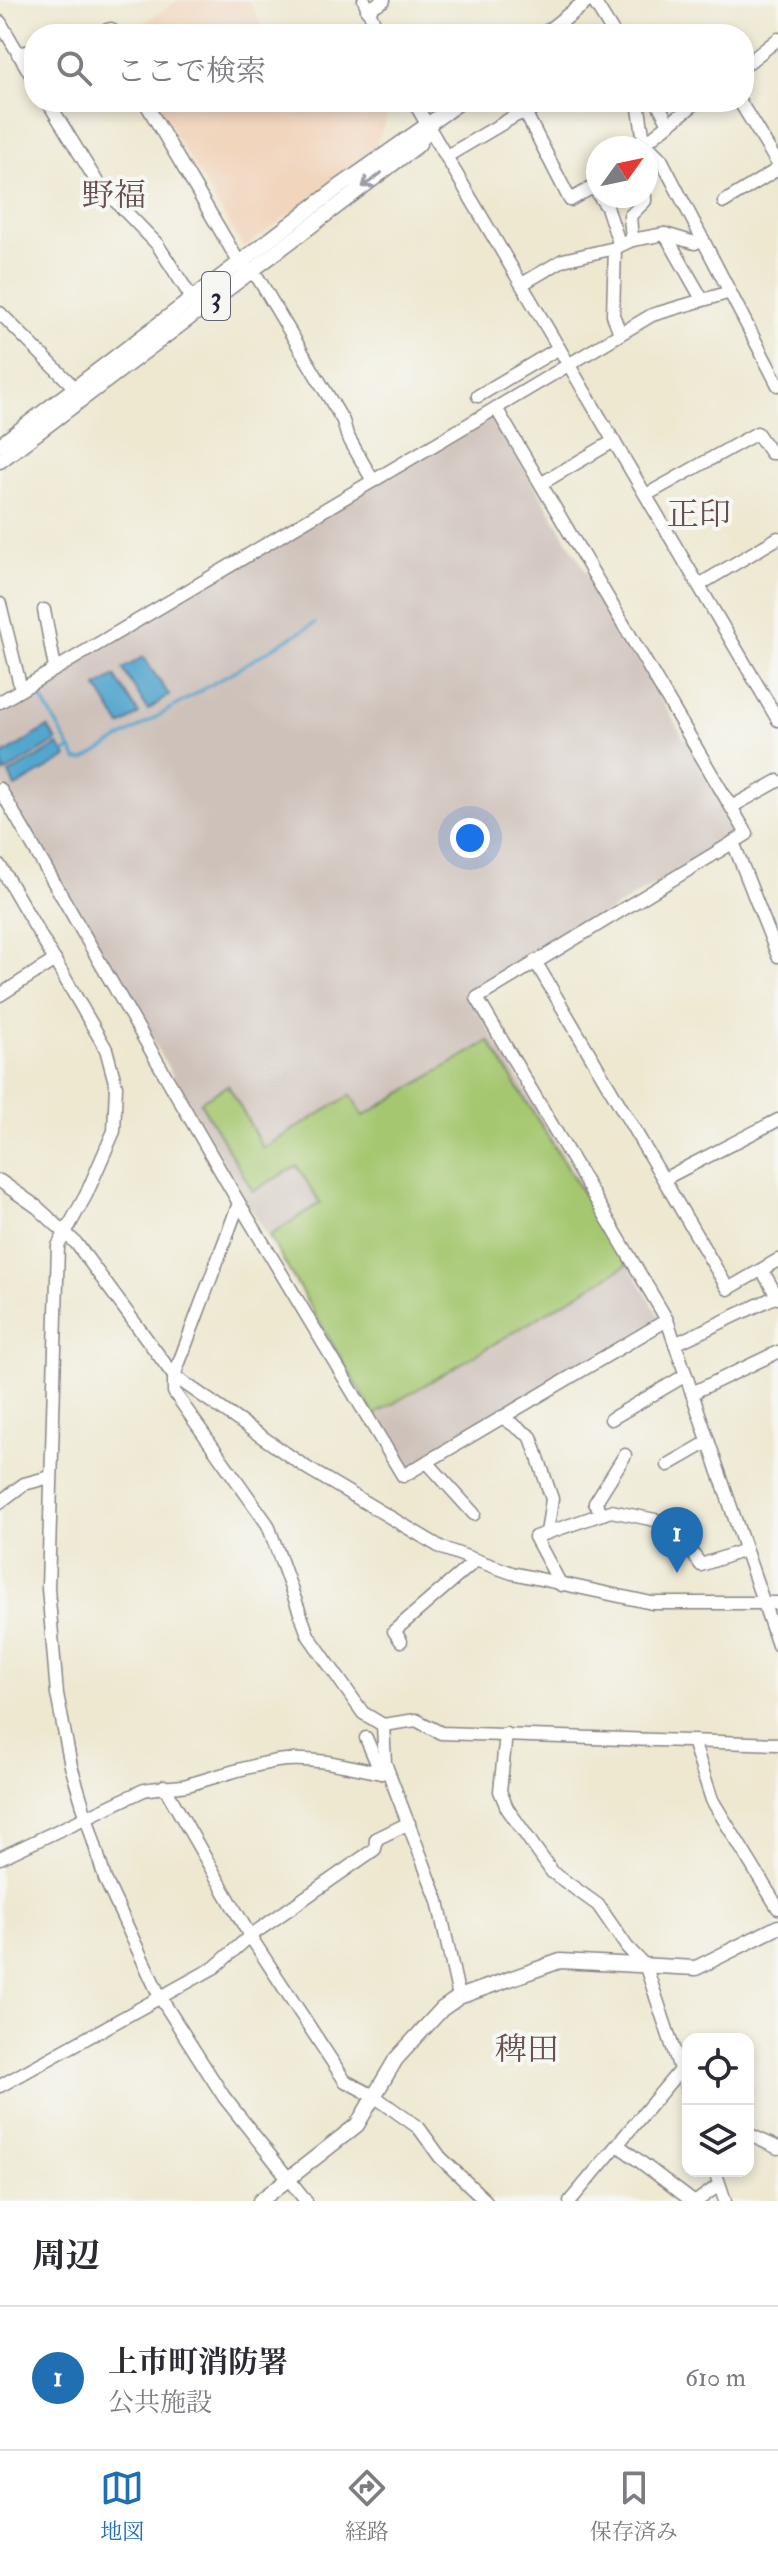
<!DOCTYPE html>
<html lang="ja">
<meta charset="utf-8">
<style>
:root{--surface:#fff;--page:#f2f2f3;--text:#2b2b33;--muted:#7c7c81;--line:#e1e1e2;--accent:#1f6fb2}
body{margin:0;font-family:"IM FELL Double Pica","Noto Serif JP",serif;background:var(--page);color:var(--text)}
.controls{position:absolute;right:24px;bottom:24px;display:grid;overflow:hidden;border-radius:16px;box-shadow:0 4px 12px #0003}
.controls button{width:72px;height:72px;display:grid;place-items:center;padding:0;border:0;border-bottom:2px solid var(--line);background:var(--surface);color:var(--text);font:40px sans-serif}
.compass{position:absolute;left:586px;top:136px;width:72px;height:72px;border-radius:50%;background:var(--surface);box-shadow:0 4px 12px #0003;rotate:57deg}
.you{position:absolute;left:470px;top:838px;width:28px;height:28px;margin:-20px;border:6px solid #fff;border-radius:50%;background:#1a73e8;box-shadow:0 0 0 12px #1a73e833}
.badge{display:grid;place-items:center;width:52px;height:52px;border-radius:50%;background:var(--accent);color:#fff;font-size:26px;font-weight:700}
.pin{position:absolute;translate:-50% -66px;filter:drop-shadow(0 2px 4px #0008)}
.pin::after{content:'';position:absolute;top:42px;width:28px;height:24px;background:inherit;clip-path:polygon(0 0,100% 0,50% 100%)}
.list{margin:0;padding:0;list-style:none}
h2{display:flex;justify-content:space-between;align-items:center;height:104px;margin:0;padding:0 32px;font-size:34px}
h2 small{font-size:26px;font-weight:400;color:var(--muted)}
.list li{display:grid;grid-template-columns:52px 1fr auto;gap:24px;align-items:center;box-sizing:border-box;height:144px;padding:0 32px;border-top:2px solid var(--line)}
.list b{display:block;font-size:30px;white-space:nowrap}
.list p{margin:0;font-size:26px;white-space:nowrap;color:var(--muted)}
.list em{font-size:26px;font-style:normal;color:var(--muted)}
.icon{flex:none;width:44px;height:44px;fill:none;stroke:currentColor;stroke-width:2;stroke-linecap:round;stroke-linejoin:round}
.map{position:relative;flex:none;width:778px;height:2201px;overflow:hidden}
.search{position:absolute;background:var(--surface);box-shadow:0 4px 12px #0003;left:24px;right:24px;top:24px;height:88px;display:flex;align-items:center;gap:20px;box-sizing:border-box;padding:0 28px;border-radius:32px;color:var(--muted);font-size:30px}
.sheet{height:248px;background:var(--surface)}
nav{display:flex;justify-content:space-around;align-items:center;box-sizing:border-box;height:112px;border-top:2px solid var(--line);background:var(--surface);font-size:22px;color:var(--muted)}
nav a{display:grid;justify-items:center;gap:4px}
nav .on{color:var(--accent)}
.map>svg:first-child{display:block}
.built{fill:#f1d5bd}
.industrial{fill:#cec1ba}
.green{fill:#a5c770;stroke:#647456;stroke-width:2}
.water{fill:#53a6ce;stroke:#3a6484;stroke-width:2}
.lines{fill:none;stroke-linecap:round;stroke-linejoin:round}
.stream{stroke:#53a6ce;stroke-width:3}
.minor-casing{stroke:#888586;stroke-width:15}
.major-casing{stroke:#888586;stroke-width:17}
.minor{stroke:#fff;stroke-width:12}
.major{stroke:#fff;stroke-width:14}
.oneway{stroke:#9c9ca7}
.labels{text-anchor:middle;stroke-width:8;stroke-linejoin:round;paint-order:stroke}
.shield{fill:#f6f6f2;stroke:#626272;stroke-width:2}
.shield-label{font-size:28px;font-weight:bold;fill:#22223b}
.neighbourhood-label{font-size:32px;fill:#685051;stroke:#f6f6f2}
</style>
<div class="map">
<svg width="778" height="2201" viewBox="0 0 778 2201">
<rect width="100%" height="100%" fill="#f6f6f2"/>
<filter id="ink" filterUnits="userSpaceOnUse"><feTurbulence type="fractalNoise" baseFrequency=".0125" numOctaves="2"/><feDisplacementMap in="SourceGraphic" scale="16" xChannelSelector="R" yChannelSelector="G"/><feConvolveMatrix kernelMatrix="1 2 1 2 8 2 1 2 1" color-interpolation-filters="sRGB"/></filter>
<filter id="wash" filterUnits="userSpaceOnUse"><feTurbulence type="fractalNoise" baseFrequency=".006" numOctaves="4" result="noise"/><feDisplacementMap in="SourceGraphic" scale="32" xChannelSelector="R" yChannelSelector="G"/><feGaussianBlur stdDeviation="1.8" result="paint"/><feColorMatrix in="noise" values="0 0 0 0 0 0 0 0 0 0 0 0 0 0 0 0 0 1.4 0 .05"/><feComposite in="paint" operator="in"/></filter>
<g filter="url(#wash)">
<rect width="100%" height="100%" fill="#eee8d0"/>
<g class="built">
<path d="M179 0H248L268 34H127Z"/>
<path d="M155 102H393L374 150 244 248Z"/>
</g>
<path class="industrial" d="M493 414 740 833 477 991 471 999 661 1319 405 1471 0 781V707Z"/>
<path class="green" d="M489 1041 627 1265 374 1415 269 1236 320 1203 297 1166 253 1191 200 1102 228 1085 263 1148 351 1095 363 1116Z"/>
<g class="water">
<path d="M143 657 169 695 148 710 123 669Z"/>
<path d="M115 676 139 714 121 726 97 687Z"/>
<path d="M48 727 57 741 4 773 0 757Z"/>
<path d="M58 745 67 757 15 787 9 774Z"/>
</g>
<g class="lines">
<g class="stream">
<path d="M38 692 71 749 64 752"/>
<path d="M71 749 77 760H84L315 623"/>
</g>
</g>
</g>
<g filter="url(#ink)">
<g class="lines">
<defs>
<g id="minor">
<path d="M364 0 379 34"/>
<path d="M593 0 614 34"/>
<path d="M367 10 384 0"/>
<path d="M0 22 34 80"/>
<path d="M93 34 111 29 114 34"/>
<path d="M18 54 34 50"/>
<path d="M744 66 778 39"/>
<path d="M48 102 97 182 157 244 193 300"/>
<path d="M145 102 240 264 258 278 343 421 347 435 373 481"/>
<path d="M414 102 778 720"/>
<path d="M638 102 645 148"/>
<path d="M657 102 669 124"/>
<path d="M740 102 778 164"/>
<path d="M525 112 570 200 593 187 598 194"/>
<path d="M645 143 661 159 778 385"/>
<path d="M645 143 697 102"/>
<path d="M447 156 515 116 551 102"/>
<path d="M599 196 607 207 619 243"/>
<path d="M645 196V201L630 216 632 240 665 234 695 243 703 239"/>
<path d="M724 202 778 169"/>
<path d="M665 234 702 299"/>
<path d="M615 248 613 315 620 333"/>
<path d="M522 284 563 260 615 248 632 240"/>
<path d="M0 313 76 389"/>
<path d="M478 396 559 348"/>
<path d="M496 408 652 315 727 293"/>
<path d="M542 483 614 441"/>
<path d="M646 495 757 433 771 453H778"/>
<path d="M699 585 778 538"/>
<path d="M0 604 21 689"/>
<path d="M44 610 55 668"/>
<path d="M0 702 496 408 747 834 477 998 667 1320 778 1645"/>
<path d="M0 789 239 1203 403 1476 667 1320"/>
<path d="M733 806 778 781"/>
<path d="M733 842 778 956"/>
<path d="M0 866 106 1049 116 1086 114 1131 86 1195 58 1246 48 1588 57 1694 71 1766 105 1879 160 1997 224 2097 306 2201"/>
<path d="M535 961 728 1289 778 1260"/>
<path d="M0 995 55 960"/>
<path d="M664 1179 778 1120"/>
<path d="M0 1181 37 1207 76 1243 174 1376 307 1468 442 1548 512 1573 652 1603H778"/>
<path d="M239 1203 174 1376V1392L268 1525 308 1635 363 1713 383 1725 385 1763 438 1901 459 1997"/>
<path d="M762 1270 778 1298"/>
<path d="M675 1344 777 1296"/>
<path d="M692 1393 778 1352"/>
<path d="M502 1417 531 1437 552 1499 547 1533"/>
<path d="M611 1419 686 1375"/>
<path d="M427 1462 474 1514"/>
<path d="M668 1465 708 1442"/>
<path d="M0 1502 24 1484 50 1477"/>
<path d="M603 1514 595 1503 625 1455"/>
<path d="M561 1585 535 1537 611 1511 670 1523 701 1565 745 1550"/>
<path d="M401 1641 394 1631 474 1562"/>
<path d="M383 1725 416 1720 441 1733 778 1744"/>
<path d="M506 1734 500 1791 507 1808 552 1872 598 1905 627 1947 646 1967 688 2093"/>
<path d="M366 1738 381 1773"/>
<path d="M693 1741 712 1800 778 1908"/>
<path d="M164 1786 250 1936 345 2081 374 2096 419 2128 440 2157 486 2201"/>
<path d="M0 1858 144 1790C158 1787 173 1788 187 1785 216 1777 246 1766 277 1761 311 1756 348 1766 381 1773"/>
<path d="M0 2086 215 1967 250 1936 375 1849 376 1839 409 1823"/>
<path d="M748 2134 778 2148"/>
<path d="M618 2145 692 2201"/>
<path d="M715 2171 725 2201"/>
<path d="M570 2201 680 2070"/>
<path d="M697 2201 719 2185"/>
</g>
<g id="major">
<path d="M545 34 588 0"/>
<path d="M0 445 339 187 460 102"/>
<path d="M0 461 418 145 428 128"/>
<path d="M260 2201 357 2125 396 2059 442 2009 459 1997 560 1961 696 1968 778 1927"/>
</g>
</defs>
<use href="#minor" class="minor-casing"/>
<use href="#major" class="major-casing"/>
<use href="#minor" class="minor"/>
<use href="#major" class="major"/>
</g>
<defs><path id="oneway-shaft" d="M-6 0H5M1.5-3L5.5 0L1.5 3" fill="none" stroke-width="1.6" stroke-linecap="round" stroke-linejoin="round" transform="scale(2)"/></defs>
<use class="oneway" href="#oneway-shaft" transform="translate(372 180) rotate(143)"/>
</g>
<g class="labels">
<rect class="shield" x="202" y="272" width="28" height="48" rx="6"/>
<g class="shield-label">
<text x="216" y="306">3</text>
</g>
<g class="neighbourhood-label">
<text x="114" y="206">野福</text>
<text x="699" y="525">正印</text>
<text x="527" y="2060">稗田</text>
</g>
</g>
</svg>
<div class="controls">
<button><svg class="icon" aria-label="locate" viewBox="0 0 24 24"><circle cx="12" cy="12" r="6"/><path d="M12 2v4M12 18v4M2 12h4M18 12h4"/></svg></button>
<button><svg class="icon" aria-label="layers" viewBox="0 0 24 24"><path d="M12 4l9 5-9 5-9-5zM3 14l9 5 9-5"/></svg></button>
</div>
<svg class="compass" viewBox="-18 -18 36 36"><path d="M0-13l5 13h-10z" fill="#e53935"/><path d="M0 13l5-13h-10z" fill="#7c7c81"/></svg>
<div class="you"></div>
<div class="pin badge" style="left:677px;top:1573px">1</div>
<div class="search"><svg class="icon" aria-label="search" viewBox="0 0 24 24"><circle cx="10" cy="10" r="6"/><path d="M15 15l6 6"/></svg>ここで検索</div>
</div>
<section class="sheet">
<h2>周辺<small></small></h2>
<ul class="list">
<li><span class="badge">1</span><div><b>上市町消防署</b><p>公共施設</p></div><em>610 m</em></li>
</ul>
</section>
<nav>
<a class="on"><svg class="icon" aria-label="map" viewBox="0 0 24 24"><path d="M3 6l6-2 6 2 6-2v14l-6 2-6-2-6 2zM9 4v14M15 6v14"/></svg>地図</a>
<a><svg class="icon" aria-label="directions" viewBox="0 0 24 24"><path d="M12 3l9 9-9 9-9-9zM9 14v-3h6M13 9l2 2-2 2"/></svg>経路</a>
<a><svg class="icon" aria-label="saved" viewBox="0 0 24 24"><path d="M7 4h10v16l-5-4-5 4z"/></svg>保存済み</a>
</nav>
